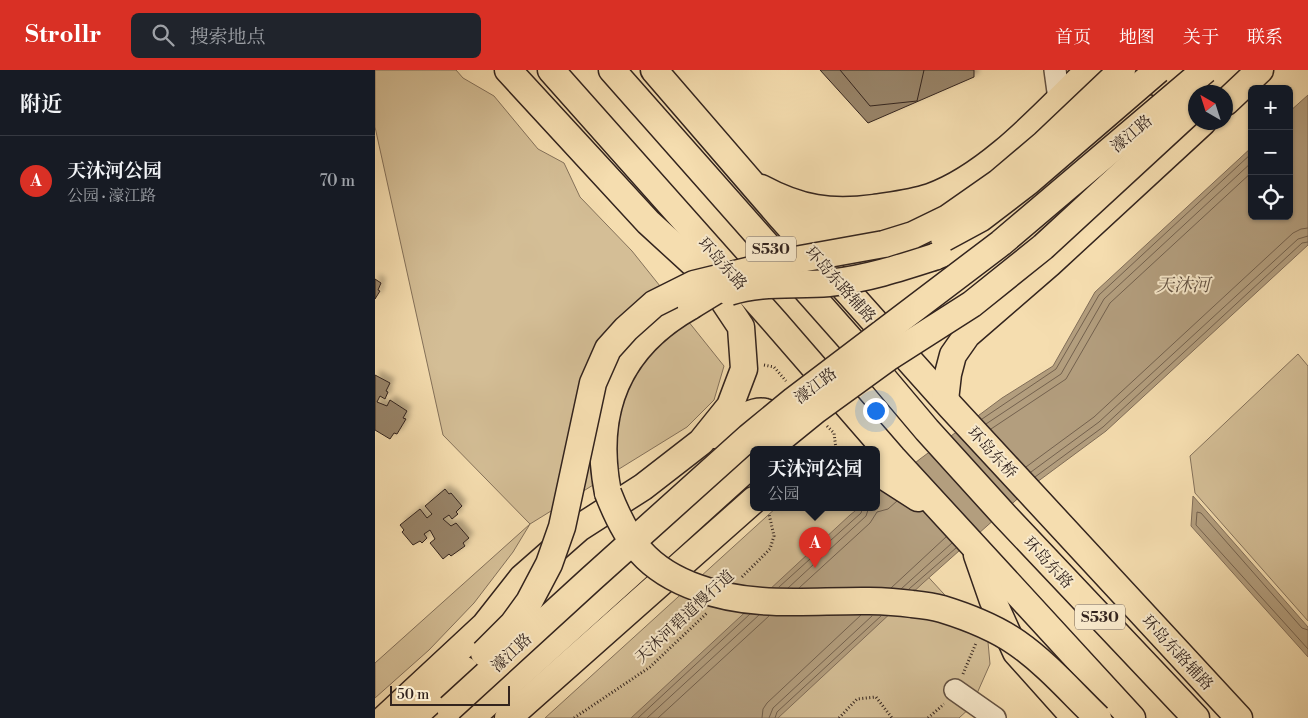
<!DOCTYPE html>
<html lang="zh">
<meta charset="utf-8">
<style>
:root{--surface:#171b24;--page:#20242c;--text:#f1f3f6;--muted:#9ea1a6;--line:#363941;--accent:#d93025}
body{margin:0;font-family:"Libre Bodoni","Noto Serif SC",serif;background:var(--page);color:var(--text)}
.controls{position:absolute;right:15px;top:15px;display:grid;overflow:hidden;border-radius:8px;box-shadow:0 1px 4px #0004}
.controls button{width:45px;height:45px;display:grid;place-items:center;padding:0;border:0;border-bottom:1px solid var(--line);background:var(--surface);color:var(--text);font:25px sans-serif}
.compass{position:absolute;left:813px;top:15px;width:45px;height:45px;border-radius:50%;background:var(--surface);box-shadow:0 1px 4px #0004;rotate:321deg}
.scale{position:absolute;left:15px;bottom:12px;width:120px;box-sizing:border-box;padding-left:5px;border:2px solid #33241e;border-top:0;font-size:14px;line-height:18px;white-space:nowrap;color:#33241e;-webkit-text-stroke:4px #f8e9cb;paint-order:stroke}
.you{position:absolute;left:500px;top:340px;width:18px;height:18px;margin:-12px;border:4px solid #fff;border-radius:50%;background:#1a73e8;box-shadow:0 0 0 8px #1a73e833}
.badge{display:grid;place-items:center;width:32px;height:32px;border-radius:50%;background:var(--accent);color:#fff;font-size:16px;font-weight:700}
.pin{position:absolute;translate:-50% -41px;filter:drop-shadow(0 1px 2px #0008)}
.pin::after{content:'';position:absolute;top:26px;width:18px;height:15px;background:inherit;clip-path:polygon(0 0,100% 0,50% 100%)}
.popup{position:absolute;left:375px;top:376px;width:130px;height:65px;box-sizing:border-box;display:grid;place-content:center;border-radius:8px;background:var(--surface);filter:drop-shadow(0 1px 4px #0005);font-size:16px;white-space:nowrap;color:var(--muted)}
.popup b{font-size:19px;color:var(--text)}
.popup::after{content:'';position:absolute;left:50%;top:100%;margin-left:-10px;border:10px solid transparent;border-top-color:var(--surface)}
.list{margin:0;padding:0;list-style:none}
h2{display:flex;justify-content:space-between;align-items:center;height:65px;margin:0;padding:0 20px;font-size:21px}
h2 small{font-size:16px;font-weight:400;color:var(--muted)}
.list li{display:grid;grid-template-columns:32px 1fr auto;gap:15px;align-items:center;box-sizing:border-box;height:90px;padding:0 20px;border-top:1px solid var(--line)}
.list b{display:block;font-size:19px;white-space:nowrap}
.list p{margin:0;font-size:16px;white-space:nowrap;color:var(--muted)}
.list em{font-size:16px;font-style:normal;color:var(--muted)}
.icon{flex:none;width:28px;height:28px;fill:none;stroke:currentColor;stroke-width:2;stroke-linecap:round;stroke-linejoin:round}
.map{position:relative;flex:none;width:933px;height:648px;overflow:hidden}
header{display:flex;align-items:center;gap:30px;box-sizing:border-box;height:70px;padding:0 25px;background:var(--accent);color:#fff}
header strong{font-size:24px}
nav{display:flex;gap:28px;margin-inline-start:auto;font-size:18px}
.search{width:350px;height:45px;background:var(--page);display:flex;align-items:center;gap:12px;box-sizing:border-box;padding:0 18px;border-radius:8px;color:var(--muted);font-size:19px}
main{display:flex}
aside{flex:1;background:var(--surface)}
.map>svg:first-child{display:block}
.green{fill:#d4be96;stroke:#84715a}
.water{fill:#b39e7e;stroke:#806d58}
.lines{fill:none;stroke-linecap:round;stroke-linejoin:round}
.shore{stroke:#73614e;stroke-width:1}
.building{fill:#988469;stroke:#33241e;filter:url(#shadow)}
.minor-casing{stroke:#645242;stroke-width:24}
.major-casing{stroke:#33241e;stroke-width:29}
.path{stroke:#33241e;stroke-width:3;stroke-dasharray:1 2.5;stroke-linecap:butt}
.minor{stroke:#f8e9cb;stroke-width:21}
.major{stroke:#f5ddaf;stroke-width:26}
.major-bridge-casing{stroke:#33241e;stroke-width:29;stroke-linecap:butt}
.major-bridge{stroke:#f5ddaf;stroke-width:26}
.labels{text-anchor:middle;stroke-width:4;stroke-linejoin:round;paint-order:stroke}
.shield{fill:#f8e9cb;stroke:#6e5f52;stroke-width:1}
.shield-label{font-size:15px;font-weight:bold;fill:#33241e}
.street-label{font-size:16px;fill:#33241e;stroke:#f8e9cb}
.water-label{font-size:18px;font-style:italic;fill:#604f40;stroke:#f8e9cb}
</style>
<header>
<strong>Strollr</strong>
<div class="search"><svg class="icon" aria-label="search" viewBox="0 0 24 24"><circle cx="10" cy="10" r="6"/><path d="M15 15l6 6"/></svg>搜索地点</div>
<nav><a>首页</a><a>地图</a><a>关于</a><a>联系</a></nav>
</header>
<main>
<aside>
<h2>附近<small></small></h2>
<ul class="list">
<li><span class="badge">A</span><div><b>天沐河公园</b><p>公园 · 濠江路</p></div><em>70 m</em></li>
</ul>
</aside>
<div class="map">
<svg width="933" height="648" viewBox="0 0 933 648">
<defs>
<filter id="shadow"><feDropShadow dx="4.5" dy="-4.5" stdDeviation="2.5" flood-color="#0004"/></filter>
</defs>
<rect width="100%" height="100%" fill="#f5ddaf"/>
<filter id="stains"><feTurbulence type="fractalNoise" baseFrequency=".004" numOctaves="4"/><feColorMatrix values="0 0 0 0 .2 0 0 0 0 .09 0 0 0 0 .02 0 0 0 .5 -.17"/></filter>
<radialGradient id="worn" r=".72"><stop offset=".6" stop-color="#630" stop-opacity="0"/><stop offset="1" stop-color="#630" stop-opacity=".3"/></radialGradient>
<g class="green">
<path d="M0 0H81L88 8 119 26 163 79 189 93 205 127 257 181 349 296 339 330 312 357 155 454 138 482 99 533 54 580 0 628V593L155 454 68 365 0 57Z"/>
<path d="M923 284 933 296V551L820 423 815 386Z"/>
<path d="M402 437H489L613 572 615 594 596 637 584 648H170Z"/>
</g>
<g class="water">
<path d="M933 25V175L731 361 658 415 548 513 403 648H256L475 445 485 437H501V424L545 389 627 328 678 296 720 222 877 77V146H914V42Z"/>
<path d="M818 426 933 557V587L816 456Z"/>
</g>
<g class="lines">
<g class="shore">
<path d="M607 349 681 299 724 225 877 83"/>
<path d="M611 354 686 304 729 229 877 92"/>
<path d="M616 359 691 309 735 233 877 102"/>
<path d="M651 397 719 347 918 163 926 159 933 158"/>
<path d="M656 402 724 352 923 169 933 166"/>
<path d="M660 407 728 357 927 173 933 172"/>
<path d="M404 517 486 443 488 437"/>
<path d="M413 518 491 446 494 437"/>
<path d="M424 518 495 453 502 442 513 439 522 431"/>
<path d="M516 518 571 467"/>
<path d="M526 519 577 473"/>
<path d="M534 519 581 478"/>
<path d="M933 560 927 558 826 443 822 442 821 455 933 579"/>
<path d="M263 648 375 544"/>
<path d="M272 648 384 545"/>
<path d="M283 648 394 546"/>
<path d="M387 648 388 639 392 633 486 545"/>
<path d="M394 648 398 638 497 546"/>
<path d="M400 648 402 642 506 546"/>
</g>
</g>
<g class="building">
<path d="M445 0H599V7L493 53Z"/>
<path d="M465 0H549L542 31 495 36Z"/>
<path d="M0 209 6 213 3 220 5 221 0 229Z"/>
<path d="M0 305 15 313 11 321 13 322 10 329 5 326 2 332 12 336 15 330 32 341 28 348 31 349 22 364 19 363 15 369 0 360Z"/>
<path d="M70 419 74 424 76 423 87 436 81 442 83 444 77 449 74 445 68 449 76 456 81 453 94 468 88 473 90 476 76 486 74 484 68 489 55 473 60 469 55 460 49 464 52 468 47 473 45 471 38 475 27 462 29 460 25 455 45 439 52 448 57 444 50 436Z"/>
</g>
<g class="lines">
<defs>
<g id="minor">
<path d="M680 0 684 29"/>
<path d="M580 620 620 648"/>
</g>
<g id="major">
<path d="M133 0 273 152 332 206 345 215"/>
<path d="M176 0 400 252 518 388 757 648"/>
<path d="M237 0 482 277 552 360 630 446 821 648"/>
<path d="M279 0 405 146 576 337 864 648"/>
<path d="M851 32 885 0"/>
<path d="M386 118C425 139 456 144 499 138 518 135 537 133 555 127 614 106 670 43 714 0"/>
<path d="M411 149 434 159 474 164 507 157 545 142"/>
<path d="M559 187 594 173 626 153 741 58 772 38"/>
<path d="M570 330 573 304 578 285 592 265 674 194 828 52"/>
<path d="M339 365C352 358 376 338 390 342 399 344 405 355 410 362"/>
<path d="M501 401 543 428"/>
<path d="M233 423C217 342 243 277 316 236"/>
<path d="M602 485 618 531 641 582 700 648"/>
<path d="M10 648 110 555 147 508 204 458 268 417 326 372 355 336 369 299 366 257 332 206"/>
<path d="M37 648 90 600"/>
<path d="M96 648 379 392"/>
<path d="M133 648 379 430"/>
</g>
</defs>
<use href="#minor" class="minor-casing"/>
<use href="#major" class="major-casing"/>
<g class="path">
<path d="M389 295 399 297 411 311"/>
<path d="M452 356 459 363 461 379"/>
<path d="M367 507 395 479 399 466 394 444"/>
<path d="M588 604 601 573"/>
<path d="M199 648 275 597 333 542"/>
<path d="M464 648 482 629 501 627 517 648"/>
<path d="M553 648 569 634"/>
</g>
<use href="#minor" class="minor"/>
<use href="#major" class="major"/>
<defs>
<g id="major-bridge">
<path d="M569 168 606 148 653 112 783 0"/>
<path d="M354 222C386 211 421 216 454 213 491 209 525 198 559 187"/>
<path d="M316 236 352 214"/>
<path d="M393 379 441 340 514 287 597 234 668 177 821 36"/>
<path d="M233 423C252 472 272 500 323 518 392 544 465 524 537 534 547 535 557 536 567 539 593 547 619 557 642 573 672 594 697 623 723 648"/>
<path d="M109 583 138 554 154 532 174 494 187 457 218 313 233 279 251 259 279 234 319 214 409 192 509 174 538 165 573 148 623 113 669 74 747 0"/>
<path d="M75 638 216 509 374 367 419 330 626 173 830 0"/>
</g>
</defs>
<use href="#major-bridge" class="major-bridge-casing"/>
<use href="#major-bridge" class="major-bridge"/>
</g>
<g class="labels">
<g class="shield">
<rect x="371" y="166.5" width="50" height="25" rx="4"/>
<rect x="700" y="534.5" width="50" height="25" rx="4"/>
</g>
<g class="shield-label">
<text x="396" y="184">S530</text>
<text x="725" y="552">S530</text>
</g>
<g class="street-label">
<text transform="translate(756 63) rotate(-40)" y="6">濠江路</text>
<text transform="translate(348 193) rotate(48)" y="6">环岛东路</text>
<text transform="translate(466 214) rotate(48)" y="6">环岛东路辅路</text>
<text transform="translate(440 315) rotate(-37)" y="6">濠江路</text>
<text transform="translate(618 382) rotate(47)" y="6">环岛东桥</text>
<text transform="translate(674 492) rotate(47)" y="6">环岛东路</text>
<text transform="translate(309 546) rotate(-43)" y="6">天沐河碧道慢行道</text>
<text transform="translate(136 582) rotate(-43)" y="6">濠江路</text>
<text transform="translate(803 582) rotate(47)" y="6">环岛东路辅路</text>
</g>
<g class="water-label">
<text x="808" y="221">天沐河</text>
</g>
</g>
<rect width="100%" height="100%" filter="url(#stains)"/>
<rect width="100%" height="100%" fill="url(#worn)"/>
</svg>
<div class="controls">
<button>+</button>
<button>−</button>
<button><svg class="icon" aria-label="locate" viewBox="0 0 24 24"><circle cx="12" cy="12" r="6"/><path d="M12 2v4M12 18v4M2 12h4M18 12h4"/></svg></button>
</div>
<svg class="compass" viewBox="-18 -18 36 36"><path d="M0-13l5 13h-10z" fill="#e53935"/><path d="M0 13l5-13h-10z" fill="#9ea1a6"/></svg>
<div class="scale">50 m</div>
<div class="you"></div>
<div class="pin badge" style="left:440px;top:498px">A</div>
<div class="popup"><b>天沐河公园</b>公园</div>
</div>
</main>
